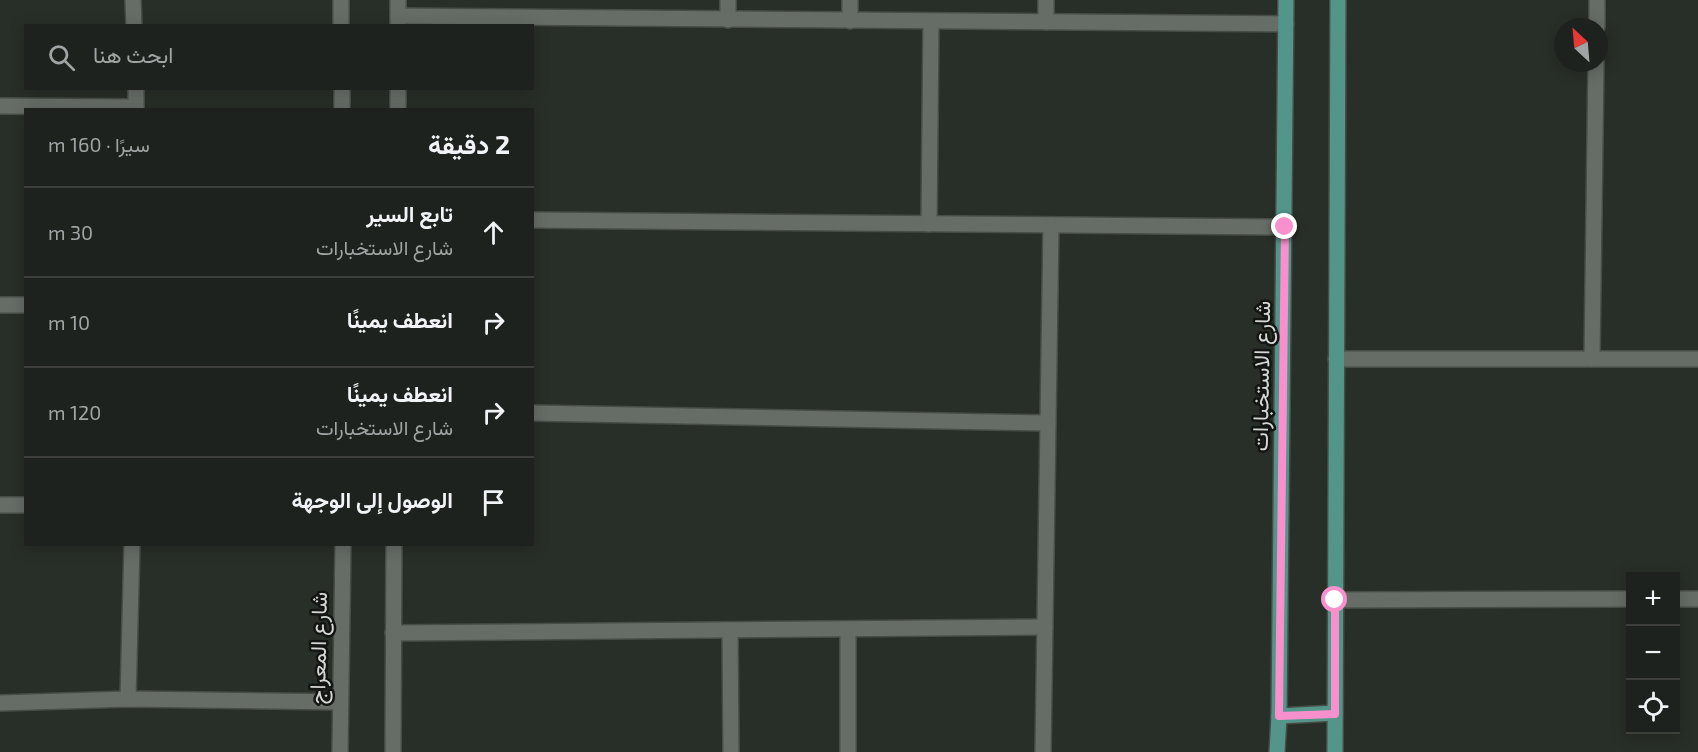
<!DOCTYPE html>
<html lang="ar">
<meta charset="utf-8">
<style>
:root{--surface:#1e221e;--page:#262a27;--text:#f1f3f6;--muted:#a1a4a4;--line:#3c3f3c}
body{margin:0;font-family:"Exo 2",Vazirmatn,sans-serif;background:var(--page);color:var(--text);direction:rtl}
.controls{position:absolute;right:18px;bottom:18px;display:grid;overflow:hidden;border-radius:0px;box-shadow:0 3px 15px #0003}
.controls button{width:54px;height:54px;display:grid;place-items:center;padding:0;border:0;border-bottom:2px solid var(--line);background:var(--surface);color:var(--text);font:30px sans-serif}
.compass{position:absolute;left:1554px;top:18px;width:54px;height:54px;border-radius:50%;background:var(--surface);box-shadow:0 3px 15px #0003;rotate:334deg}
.stop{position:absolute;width:18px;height:18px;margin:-14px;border:4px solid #f790cd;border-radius:50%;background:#fff}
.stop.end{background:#f790cd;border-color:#fff;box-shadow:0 2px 6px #0008}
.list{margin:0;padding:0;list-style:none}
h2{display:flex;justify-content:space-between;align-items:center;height:78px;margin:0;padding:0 24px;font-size:26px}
h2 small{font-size:20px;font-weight:400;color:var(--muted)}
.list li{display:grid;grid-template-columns:39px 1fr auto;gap:18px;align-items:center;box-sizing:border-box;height:90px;padding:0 24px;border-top:2px solid var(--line)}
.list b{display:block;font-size:22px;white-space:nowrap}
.list p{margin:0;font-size:20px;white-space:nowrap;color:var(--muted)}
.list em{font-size:20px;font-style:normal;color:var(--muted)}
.icon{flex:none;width:33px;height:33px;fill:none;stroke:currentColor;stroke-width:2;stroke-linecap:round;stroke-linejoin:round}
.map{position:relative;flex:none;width:1698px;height:752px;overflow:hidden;direction:ltr}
.search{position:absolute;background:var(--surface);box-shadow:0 3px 15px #0003;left:24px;top:24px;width:510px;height:66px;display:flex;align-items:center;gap:15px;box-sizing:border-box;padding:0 21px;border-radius:0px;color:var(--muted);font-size:22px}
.panel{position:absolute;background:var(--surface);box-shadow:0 3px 15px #0003;left:24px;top:108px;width:510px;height:438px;border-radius:0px;direction:rtl}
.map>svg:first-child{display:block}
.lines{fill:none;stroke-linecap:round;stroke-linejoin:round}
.minor-casing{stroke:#474c47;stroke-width:18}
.major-casing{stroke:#474c47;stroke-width:18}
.minor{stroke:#666d67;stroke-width:15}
.major{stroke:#539689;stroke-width:15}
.route{stroke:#f790cd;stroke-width:8}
.labels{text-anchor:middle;stroke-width:5;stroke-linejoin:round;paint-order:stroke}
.street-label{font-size:22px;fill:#d3d7d3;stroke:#131513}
</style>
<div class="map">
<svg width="1698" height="752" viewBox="0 0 1698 752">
<rect width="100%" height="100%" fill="#282e28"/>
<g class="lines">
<defs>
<g id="minor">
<path d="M133 0 134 26"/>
<path d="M341 0V26"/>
<path d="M850 0V21"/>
<path d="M398 16 1286 24"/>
<path d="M728 20V0"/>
<path d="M1046 22V0"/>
<path d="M398 26V0"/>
<path d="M1597 27V0"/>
<path d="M136 88V110"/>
<path d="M342 88V110"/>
<path d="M0 106 136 107"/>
<path d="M398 110V88"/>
<path d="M532 220 1285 227"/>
<path d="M929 224 931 22"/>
<path d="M0 305H26"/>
<path d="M1336 359H1698"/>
<path d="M1592 359 1596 63"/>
<path d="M532 413 1048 423"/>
<path d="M0 505H26"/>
<path d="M1676 599H1698"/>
<path d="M1335 600 1630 599"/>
<path d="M730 630 731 752"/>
<path d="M393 633 1045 627"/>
<path d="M128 699 132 544"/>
<path d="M0 703 128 699 340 702"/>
<path d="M340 752 343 544"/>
<path d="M393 752 394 544"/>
<path d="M848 752V629"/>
<path d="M1043 752 1051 225"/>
</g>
<g id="major">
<path d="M1279 716 1335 713"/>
<path d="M1277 752 1279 716 1286 0"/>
<path d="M1335 752 1338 0"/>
</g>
</defs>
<use href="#minor" class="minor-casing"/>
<use href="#major" class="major-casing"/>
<use href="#minor" class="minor"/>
<use href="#major" class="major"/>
</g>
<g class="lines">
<path class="route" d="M1285 227 1279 716 1335 714V600"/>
</g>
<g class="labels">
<g class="street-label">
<text transform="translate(1261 376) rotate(-89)" y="8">شارع الاستخبارات</text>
<text transform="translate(318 648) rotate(-89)" y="8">شارع المعراج</text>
</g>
</g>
</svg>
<div class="controls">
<button>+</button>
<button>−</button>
<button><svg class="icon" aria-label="locate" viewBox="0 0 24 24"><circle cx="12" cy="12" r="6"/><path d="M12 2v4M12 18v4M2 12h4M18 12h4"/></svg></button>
</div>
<svg class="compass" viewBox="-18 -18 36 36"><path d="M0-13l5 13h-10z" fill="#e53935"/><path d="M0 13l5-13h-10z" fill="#a1a4a4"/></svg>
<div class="stop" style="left:1335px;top:600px"></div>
<div class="stop end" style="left:1285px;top:227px"></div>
<div class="search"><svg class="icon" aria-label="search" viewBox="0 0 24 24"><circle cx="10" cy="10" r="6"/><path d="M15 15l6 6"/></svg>ابحث هنا</div>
<section class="panel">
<h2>2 دقيقة<small>سيرًا · 160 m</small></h2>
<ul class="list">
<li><svg class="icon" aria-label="ahead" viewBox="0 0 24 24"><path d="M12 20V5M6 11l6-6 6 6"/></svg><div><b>تابع السير</b><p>شارع الاستخبارات</p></div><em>30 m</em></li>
<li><svg class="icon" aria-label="right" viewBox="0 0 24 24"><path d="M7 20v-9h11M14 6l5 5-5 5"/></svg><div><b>انعطف يمينًا</b></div><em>10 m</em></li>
<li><svg class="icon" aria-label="right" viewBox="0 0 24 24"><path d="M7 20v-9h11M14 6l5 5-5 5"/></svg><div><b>انعطف يمينًا</b><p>شارع الاستخبارات</p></div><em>120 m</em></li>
<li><svg class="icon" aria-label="arrive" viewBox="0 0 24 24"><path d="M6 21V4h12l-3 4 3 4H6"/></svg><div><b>الوصول إلى الوجهة</b></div></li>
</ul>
</section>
</div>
